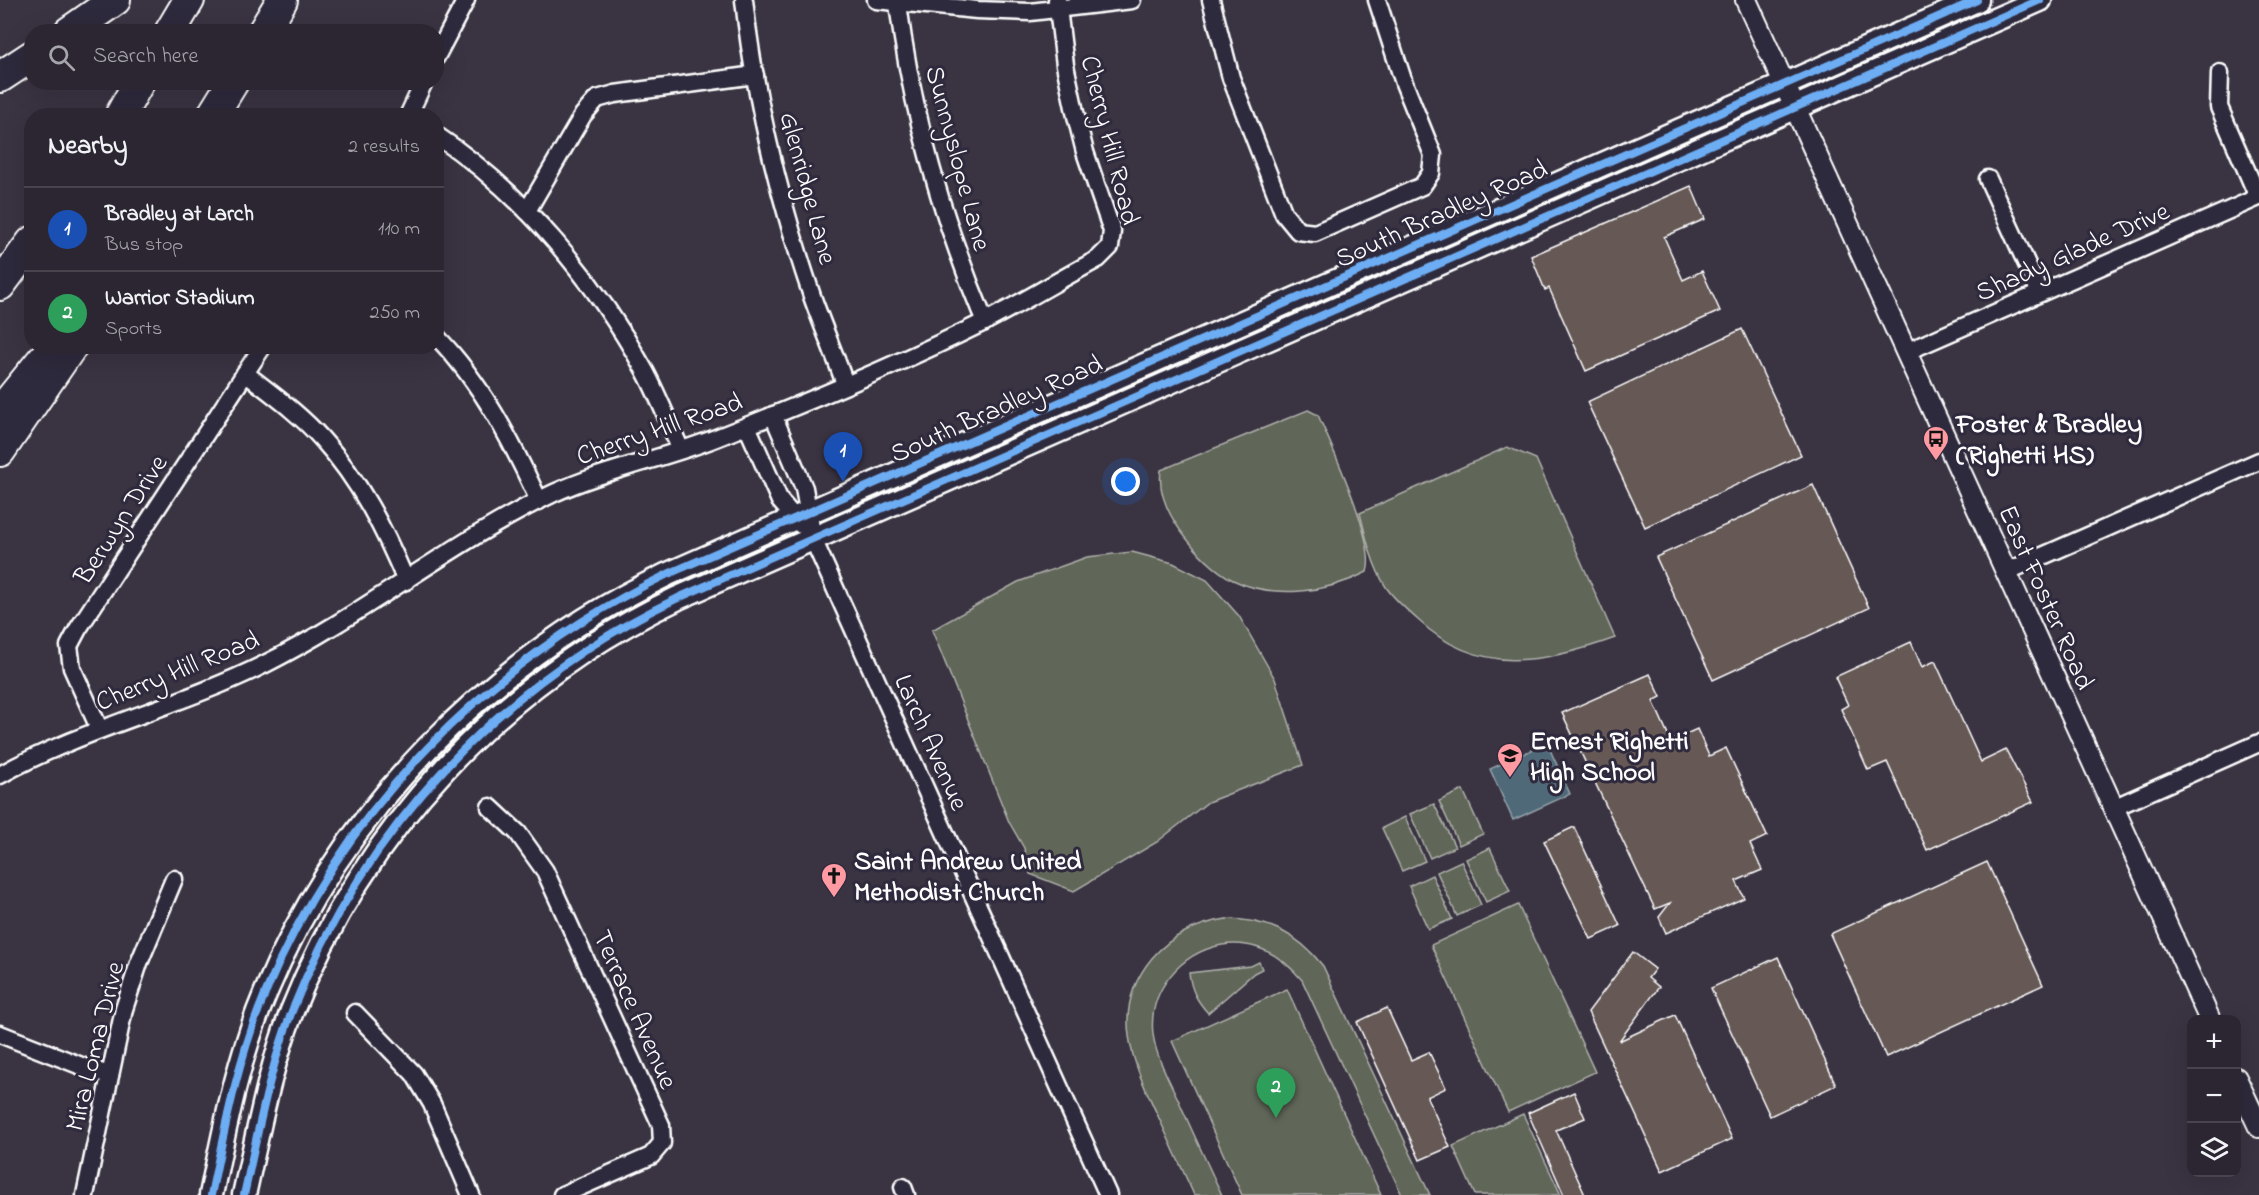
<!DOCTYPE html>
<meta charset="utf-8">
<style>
:root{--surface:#2c2632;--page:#38323e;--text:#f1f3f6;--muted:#a6a5ac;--line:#48434d;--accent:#bca0f2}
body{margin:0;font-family:"Indie Flower",sans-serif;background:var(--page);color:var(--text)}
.controls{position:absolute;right:18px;bottom:18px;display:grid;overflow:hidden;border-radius:12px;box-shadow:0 6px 24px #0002}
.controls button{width:54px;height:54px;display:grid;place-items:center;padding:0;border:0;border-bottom:2px solid var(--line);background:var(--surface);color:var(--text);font:30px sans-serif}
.you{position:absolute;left:1126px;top:482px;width:21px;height:21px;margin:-15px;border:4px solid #fff;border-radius:50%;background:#1a73e8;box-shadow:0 0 0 9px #1a73e833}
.badge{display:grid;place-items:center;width:39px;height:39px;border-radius:50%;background:var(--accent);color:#fff;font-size:20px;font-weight:700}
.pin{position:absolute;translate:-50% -50px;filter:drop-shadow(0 2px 3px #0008)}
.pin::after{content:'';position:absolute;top:32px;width:21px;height:18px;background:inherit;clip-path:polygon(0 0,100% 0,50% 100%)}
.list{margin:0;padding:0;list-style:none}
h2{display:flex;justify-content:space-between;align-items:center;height:78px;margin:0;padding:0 24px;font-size:26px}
h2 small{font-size:20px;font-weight:400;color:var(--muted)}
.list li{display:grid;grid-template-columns:39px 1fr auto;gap:18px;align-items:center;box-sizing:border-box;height:84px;padding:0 24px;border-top:2px solid var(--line)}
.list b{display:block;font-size:22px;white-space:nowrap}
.list p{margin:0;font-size:20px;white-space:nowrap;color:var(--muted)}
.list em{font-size:20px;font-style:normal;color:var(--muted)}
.icon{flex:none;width:33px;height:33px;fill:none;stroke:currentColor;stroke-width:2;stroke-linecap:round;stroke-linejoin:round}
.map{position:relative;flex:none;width:2259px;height:1195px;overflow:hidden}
.search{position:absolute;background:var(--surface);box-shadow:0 6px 24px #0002;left:24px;top:24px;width:420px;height:66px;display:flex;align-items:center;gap:15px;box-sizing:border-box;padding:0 21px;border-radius:24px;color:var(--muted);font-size:22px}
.panel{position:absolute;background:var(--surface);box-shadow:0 6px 24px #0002;left:24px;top:108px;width:420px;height:246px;border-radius:24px}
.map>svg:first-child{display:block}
.green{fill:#606659;stroke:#b0b2ac;stroke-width:1.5}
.water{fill:#506978;stroke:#96a5ae;stroke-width:1.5}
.building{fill:#655854;stroke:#fff;stroke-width:1.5}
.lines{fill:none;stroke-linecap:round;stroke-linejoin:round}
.minor-casing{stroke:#fff;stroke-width:21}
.tertiary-casing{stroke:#fff;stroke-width:24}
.secondary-casing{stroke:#fff;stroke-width:27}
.motorway-casing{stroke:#fff;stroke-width:34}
.minor{stroke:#2f2a3d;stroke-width:16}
.tertiary{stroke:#2f2a3d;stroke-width:20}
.secondary{stroke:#2f2a3d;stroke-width:22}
.motorway{stroke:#2f2a3d;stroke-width:30}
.cycleway-casing{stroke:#2f2a3d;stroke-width:11}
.cycleway{stroke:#6dadf4;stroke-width:8}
.labels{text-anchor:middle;stroke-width:6;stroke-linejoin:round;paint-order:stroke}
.street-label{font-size:27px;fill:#fff;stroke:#2f2a3d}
.poi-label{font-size:27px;font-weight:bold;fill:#fff;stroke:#2f2a3d;text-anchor:start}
</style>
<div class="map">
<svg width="2259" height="1195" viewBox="0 0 2259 1195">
<rect width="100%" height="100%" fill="#3a3342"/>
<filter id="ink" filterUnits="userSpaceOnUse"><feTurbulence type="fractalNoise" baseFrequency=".0167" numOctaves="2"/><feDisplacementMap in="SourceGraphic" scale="12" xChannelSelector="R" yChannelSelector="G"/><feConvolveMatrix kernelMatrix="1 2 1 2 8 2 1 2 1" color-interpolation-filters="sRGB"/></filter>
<g filter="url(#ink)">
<g class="green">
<path d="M1308 410 1318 415C1331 445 1377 543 1367 572 1329 592 1274 600 1233 580 1212 569 1194 549 1180 530 1168 513 1158 491 1161 470Z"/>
<path d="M1507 447 1536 459 1615 638C1543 664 1478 676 1418 620 1407 610 1394 599 1386 587 1372 565 1366 538 1360 513Z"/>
<path d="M1132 552 1173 563 1207 580 1239 616 1275 679 1303 765 1208 802 1157 842 1074 891 1030 874 1024 848 1009 822 932 630 1018 582 1087 557Z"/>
<path d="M1463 790 1483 834 1459 845 1439 801Z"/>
<path d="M1434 804 1455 847 1430 858 1410 814Z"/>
<path d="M1405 817 1425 861 1402 871 1382 828Z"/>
<path d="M1490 848 1510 891 1486 902 1466 859Z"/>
<path d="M1461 861 1481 905 1457 916 1437 872Z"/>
<path d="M1432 875 1452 919 1428 929 1409 886Z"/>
<path d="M1518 905 1595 1072 1508 1112 1431 945Z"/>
<path d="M1226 919C1268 919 1298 934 1323 966L1430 1195H1402L1302 980C1282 956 1255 940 1222 945 1180 953 1148 991 1153 1034 1156 1057 1168 1078 1178 1099 1192 1131 1207 1163 1222 1195H1194C1182 1169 1170 1142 1158 1116 1133 1063 1108 1011 1152 958 1172 935 1196 924 1226 919Z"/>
<path d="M1259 962 1262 969 1254 973 1208 1013C1197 1001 1191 990 1189 973L1251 966Z"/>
<path d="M1287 989 1381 1195H1242L1172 1041Z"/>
<path d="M1523 1114 1561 1195H1475L1453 1146Z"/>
</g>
<path class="water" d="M1547 743 1570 794 1513 820 1490 769Z"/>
<g class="building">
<path d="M1691 186 1705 219 1664 237 1683 280 1702 271 1720 311 1586 371 1549 288 1545 290 1531 256Z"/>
<path d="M1742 329 1801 455 1645 527 1587 402Z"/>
<path d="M1813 485 1869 608 1713 680 1656 557Z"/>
<path d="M1911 642 1922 667 1935 661 1981 762 2006 750 2033 802 1927 850 1887 762 1868 770 1841 709 1848 705 1835 677Z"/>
<path d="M1650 674 1661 697 1653 701 1671 741 1697 729 1709 756 1726 748 1767 836 1750 844 1762 870 1736 881 1744 898 1666 933 1659 917 1670 903 1655 909 1562 713Z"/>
<path d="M1574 827 1620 926 1591 939 1544 841Z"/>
<path d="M1987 862 2043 985 1886 1057 1830 934Z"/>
<path d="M1633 952 1655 969 1648 978 1659 987 1619 1041 1675 1015 1732 1139 1662 1171 1588 1012Z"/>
<path d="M1778 957 1836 1085 1770 1116 1711 988Z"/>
<path d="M1387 1008 1411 1060 1429 1052 1446 1088 1427 1097 1450 1147 1420 1160 1357 1022Z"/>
<path d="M1574 1092 1585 1118 1556 1130 1585 1195H1564L1528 1113Z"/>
</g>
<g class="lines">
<defs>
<g id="minor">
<path d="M744 0C755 102 780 202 813 299 823 327 835 355 845 384"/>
<path d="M876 0 977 10 1030 12 1132 0"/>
<path d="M1211 0 1231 78 1284 214 1298 231 1315 233 1422 186 1431 173 1433 155 1404 83 1377 0"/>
<path d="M898 4C912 114 942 219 985 322"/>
<path d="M436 57 466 0"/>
<path d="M2220 73 2219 107 2258 197"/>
<path d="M408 116 424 82"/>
<path d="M436 135C523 193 595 280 645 371 659 397 669 424 681 450"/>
<path d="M1988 179 2040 293"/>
<path d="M527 211 583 115 597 99 615 94 755 75"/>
<path d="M436 336C482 383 512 442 539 501"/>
<path d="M1906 352 2259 197"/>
<path d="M245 373C272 394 300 414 322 439 360 481 384 529 406 581"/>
<path d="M773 415 804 488 813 539 1108 1195"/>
<path d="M747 426 780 501 801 525"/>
<path d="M2006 572 2259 461"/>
<path d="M99 728 72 668 69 646 78 629 263 346"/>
<path d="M0 775C84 728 179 707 265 664 365 614 453 541 554 493 607 469 663 459 716 438 806 403 895 366 980 324 1020 304 1059 280 1098 259L1110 247 1112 231 1085 152 1075 112 1065 65 1057 0"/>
<path d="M490 807 518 833 545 871 661 1125 662 1143 651 1156 562 1195"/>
<path d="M2113 808 2259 743"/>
<path d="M355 1013 414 1074 432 1104 471 1195"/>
<path d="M0 1034 89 1069 110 1075"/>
<path d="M903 1187 906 1195"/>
<path d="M85 1195 124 1009 139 963 174 879"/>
</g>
<g id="tertiary">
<path d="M1746 0 2210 1020"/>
<path d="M2236 1078 2259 1127"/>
</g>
<g id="secondary">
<path d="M211 1195C225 1127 238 1058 265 994 341 811 490 659 668 574L1977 0"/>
<path d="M244 1195C258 1133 269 1070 292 1011 364 829 501 682 678 598L2040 0"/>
</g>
<g id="motorway">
<path d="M69 32 115 0"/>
<path d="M170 32 189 0"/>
<path d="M263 32 282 0"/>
<path d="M0 77 32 56"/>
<path d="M120 116 139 82"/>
<path d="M212 116 233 82"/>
<path d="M0 285 32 242"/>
<path d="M0 412 43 359"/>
<path d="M0 451 72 346"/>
</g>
</defs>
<use href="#minor" class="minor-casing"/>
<use href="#tertiary" class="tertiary-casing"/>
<use href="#secondary" class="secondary-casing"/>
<use href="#motorway" class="motorway-casing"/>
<use href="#minor" class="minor"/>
<use href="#tertiary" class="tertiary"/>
<use href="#secondary" class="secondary"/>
<use href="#motorway" class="motorway"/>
<defs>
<g id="cycleway">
<path d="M211 1195C225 1127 238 1058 265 994 341 811 490 659 668 574L1977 0"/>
<path d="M244 1195C258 1133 269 1070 292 1011 364 829 501 682 678 598L2040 0"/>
</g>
</defs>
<use href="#cycleway" class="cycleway-casing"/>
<use href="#cycleway" class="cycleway"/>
</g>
</g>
<defs>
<symbol id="bus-pin" viewBox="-11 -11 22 30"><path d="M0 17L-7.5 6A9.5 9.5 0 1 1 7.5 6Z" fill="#ff9aa2" stroke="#2f2a3d"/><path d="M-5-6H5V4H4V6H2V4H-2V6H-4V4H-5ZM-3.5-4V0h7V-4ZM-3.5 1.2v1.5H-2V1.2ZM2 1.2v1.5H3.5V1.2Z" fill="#111"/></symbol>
<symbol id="school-pin" viewBox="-11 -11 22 30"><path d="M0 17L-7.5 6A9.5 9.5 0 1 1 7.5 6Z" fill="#ff9aa2" stroke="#2f2a3d"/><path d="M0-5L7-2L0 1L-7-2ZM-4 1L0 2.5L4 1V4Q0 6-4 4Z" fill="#111"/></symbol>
<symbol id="church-pin" viewBox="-11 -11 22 30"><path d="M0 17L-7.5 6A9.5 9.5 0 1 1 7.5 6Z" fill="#ff9aa2" stroke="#2f2a3d"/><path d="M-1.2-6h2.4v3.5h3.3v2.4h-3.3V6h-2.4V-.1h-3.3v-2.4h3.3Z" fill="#111"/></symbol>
</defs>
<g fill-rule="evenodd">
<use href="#bus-pin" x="1921" y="424" width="30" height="40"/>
<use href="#school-pin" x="1495" y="741" width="30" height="40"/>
<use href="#church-pin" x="819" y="861" width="30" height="40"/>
</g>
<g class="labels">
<g class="street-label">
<text transform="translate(1111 140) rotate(76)" y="9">Cherry Hill Road</text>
<text transform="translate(959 158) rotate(75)" y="9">Sunnyslope Lane</text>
<text transform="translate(809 188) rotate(75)" y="9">Glenridge Lane</text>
<text transform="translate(1441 213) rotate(-24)" y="9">South Bradley Road</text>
<text transform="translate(2072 251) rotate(-24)" y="9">Shady Glade Drive</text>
<text transform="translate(996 408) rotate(-24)" y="9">South Bradley Road</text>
<text transform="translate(659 428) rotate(-19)" y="9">Cherry Hill Road</text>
<text transform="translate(120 519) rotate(-57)" y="9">Berwyn Drive</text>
<text transform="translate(2047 597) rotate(66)" y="9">East Foster Road</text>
<text transform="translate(177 670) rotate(-22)" y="9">Cherry Hill Road</text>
<text transform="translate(932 742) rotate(66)" y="9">Larch Avenue</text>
<text transform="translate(636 1009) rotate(66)" y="9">Terrace Avenue</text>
<text transform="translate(94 1046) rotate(-76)" y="9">Mira Loma Drive</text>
</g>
<g class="poi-label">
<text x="1956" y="432">Foster &amp; Bradley<tspan x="1956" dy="31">(Righetti HS)</tspan></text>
<text x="1530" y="749">Ernest Righetti<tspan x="1530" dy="31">High School</tspan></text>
<text x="854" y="869">Saint Andrew United<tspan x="854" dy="31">Methodist Church</tspan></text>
</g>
</g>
</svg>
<div class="controls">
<button>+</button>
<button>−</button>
<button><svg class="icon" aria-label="layers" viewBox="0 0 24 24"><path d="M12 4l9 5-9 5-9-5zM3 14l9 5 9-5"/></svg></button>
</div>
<div class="you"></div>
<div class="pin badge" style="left:843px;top:482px;background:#1a4fb4">1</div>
<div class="pin badge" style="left:1276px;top:1118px;background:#2e9e5b">2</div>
<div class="search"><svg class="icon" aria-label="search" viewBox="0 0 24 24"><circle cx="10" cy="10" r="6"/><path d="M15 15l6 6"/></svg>Search here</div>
<section class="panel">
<h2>Nearby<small>2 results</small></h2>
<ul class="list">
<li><span class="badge" style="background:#1a4fb4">1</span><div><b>Bradley at Larch</b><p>Bus stop</p></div><em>110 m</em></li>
<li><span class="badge" style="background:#2e9e5b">2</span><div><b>Warrior Stadium</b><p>Sports</p></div><em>250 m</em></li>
</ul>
</section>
</div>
